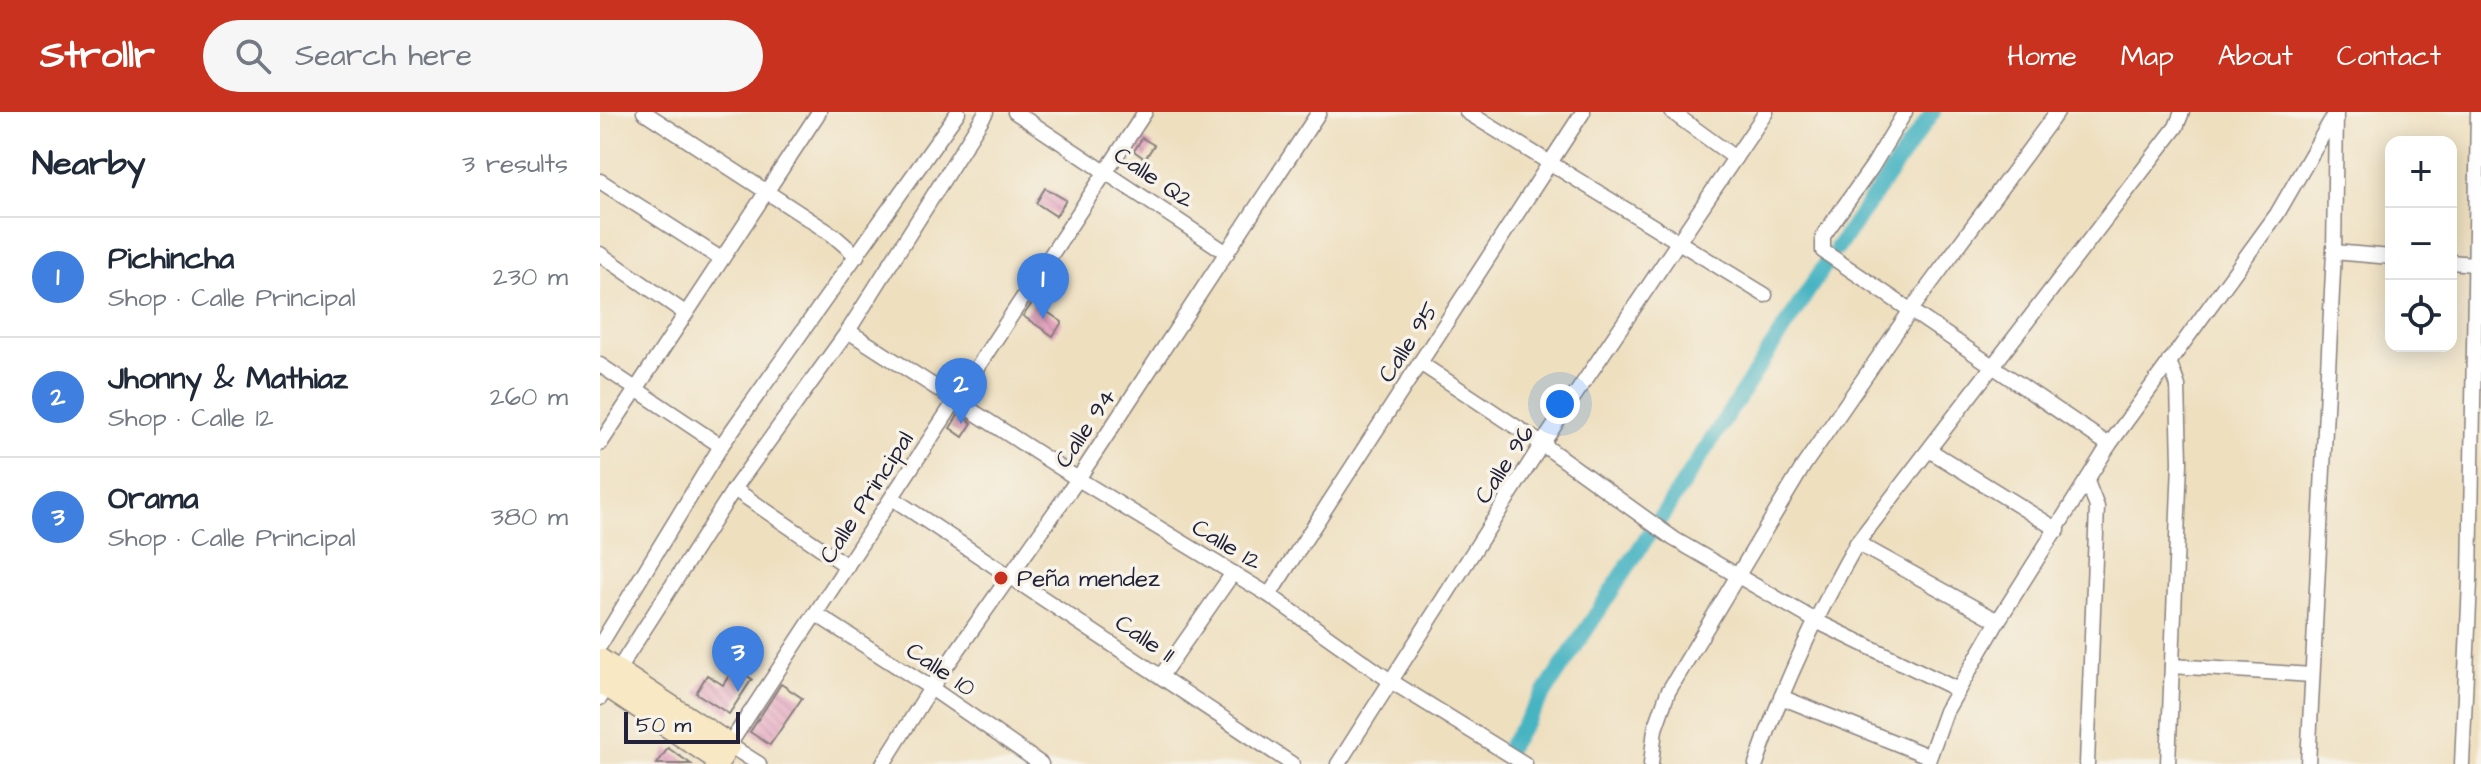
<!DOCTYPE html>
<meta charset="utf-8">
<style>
:root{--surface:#fff;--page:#f6f6f7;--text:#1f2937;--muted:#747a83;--line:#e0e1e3;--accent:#c8321e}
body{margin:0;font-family:"Architects Daughter",sans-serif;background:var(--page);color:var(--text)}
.controls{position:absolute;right:24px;top:24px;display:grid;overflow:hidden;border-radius:16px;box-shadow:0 4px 20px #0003}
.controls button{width:72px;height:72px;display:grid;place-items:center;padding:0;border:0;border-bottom:2px solid var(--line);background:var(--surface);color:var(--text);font:40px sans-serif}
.scale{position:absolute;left:24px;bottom:20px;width:116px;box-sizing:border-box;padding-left:8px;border:4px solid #22223b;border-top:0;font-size:22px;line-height:28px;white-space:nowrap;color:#22223b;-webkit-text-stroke:6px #f7f3e8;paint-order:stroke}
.you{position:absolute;left:960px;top:292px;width:28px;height:28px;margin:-20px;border:6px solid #fff;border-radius:50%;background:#1a73e8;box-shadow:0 0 0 12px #1a73e833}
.badge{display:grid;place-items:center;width:52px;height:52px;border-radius:50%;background:var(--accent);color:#fff;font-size:26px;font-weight:700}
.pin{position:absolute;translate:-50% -66px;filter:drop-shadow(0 2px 4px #0008)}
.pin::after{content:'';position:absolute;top:42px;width:28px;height:24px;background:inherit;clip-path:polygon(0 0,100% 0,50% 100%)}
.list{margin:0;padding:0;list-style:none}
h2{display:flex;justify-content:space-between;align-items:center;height:104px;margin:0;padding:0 32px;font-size:34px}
h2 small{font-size:26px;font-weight:400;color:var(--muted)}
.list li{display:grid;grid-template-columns:52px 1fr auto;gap:24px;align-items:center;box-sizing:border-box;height:120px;padding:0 32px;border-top:2px solid var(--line)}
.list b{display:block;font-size:30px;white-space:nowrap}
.list p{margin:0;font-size:26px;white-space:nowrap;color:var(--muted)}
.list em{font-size:26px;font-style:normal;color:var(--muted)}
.icon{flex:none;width:44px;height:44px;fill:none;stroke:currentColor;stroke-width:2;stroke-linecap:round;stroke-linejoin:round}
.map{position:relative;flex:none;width:1881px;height:652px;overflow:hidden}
header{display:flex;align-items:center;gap:48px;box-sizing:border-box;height:112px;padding:0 40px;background:var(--accent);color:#fff}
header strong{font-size:38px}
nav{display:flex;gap:44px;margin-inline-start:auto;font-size:28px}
.search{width:560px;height:72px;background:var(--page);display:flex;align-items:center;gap:20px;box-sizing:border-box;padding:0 28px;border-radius:44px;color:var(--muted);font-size:30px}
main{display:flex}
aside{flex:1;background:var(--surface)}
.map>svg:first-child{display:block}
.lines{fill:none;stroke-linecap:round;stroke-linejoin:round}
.canal{stroke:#46b4c2;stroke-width:16}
.building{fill:url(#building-back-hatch)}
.street-casing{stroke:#88807d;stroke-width:17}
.secondary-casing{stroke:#88807d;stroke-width:25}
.street{stroke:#fff;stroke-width:14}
.secondary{stroke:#f8e8c3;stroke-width:22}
.poi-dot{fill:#c8321e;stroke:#f7f3e8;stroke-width:3}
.labels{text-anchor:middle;stroke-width:7;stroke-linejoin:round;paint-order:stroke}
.street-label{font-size:24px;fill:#22223b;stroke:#f7f3e8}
.poi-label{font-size:24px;fill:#22223b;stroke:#f7f3e8;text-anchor:start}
</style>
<header>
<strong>Strollr</strong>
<div class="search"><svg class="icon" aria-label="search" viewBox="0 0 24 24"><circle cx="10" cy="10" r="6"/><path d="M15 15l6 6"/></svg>Search here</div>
<nav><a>Home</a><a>Map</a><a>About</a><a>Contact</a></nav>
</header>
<main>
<aside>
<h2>Nearby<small>3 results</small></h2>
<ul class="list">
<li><span class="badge" style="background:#3f7fe0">1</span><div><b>Pichincha</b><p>Shop · Calle Principal</p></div><em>230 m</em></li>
<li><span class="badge" style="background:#3f7fe0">2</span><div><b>Jhonny &amp; Mathiaz</b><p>Shop · Calle 12</p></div><em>260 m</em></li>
<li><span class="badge" style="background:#3f7fe0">3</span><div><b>Orama</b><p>Shop · Calle Principal</p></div><em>380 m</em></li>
</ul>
</aside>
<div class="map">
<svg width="1881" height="652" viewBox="0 0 1881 652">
<defs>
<pattern id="building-back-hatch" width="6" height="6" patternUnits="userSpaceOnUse" patternTransform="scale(2)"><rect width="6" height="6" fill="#e298b9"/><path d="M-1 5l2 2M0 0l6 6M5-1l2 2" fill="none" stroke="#b77c98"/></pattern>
</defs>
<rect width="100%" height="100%" fill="#f7f3e8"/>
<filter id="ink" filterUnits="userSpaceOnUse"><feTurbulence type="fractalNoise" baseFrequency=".0125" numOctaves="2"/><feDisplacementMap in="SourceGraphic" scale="16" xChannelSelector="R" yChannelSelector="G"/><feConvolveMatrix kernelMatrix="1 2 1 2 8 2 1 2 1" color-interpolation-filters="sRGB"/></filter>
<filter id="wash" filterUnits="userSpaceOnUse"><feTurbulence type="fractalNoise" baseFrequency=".006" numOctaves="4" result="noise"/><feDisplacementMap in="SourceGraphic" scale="32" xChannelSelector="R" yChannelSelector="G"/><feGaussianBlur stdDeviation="1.8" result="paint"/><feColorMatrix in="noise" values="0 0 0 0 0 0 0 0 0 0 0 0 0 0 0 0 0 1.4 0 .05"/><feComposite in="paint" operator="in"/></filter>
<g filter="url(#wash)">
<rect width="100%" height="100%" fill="#eedfbf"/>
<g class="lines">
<g class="canal">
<path d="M1237 136 1333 0"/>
<path d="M1058 410 1227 150"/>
<path d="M909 635 1053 416"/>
</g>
</g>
<g id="blocks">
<g class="building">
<path d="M542 26 554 33 545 47 534 39Z"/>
<path d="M445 76 466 88 456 104 436 91Z"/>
<path d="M433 190 462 210 453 224 423 204Z"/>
<path d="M359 302 372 311 363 325 350 316Z"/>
<path d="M134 556 152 567 129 602 96 581 107 563 123 573Z"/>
<path d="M181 572 202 586 170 633 150 620Z"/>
<path d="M68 636 91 652H57Z"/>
</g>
</g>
</g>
<g filter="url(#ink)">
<use href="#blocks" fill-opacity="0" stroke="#88807d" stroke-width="2"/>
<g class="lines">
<defs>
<g id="street">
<path d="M44 0 233 123 257 144"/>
<path d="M415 0 627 141"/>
<path d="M867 0 1165 183"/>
<path d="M1072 0 1135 46"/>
<path d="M1305 0 1272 55 1223 124V139L1509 333"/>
<path d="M0 69 121 147"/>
<path d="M1734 140 1791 145"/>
<path d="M0 142 85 201"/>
<path d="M1851 150 1873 152"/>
<path d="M248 219 478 367 669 483 789 568 925 652"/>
<path d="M820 251 942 332 1074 427 1216 509 1358 578"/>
<path d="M0 253 121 334"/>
<path d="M0 332 219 0"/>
<path d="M1329 338 1458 418"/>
<path d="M134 377 247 454"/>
<path d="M292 386 692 652"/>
<path d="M1257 431 1398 509"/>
<path d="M669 483 983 0"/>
<path d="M216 502 331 576 441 652"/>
<path d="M0 533 121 334 358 0"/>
<path d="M1572 554 1712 563"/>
<path d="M561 564 633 461"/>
<path d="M1181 585 1328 644"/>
<path d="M0 586 134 377 248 219 386 0"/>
<path d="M159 652 129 633 545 0"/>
<path d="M283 652 331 576 478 367 719 0"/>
<path d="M738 652 942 332 1166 0"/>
<path d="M1051 652 1055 617 1068 580 1204 353 1311 198 1457 0"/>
<path d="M1156 652C1182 575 1217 502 1257 431L1576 15 1582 0"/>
<path d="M1327 652 1346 599 1398 509 1509 333 1677 102 1736 0"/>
<path d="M1487 652 1497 395 1488 372"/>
<path d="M1568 652 1580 350 1578 274 1569 249"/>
<path d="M1708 652 1734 140 1736 1"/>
<path d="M1862 652 1870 469 1878 0"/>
</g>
<g id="secondary">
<path d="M0 548 129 633 116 652"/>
<path d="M0 569 119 648"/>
</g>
</defs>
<use href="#street" class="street-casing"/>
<use href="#secondary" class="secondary-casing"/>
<use href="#street" class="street"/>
<use href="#secondary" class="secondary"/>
</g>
</g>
<circle class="poi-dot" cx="401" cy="466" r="8"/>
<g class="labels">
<g class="street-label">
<text transform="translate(554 65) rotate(34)" y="8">Calle Q2</text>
<text transform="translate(808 230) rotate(-57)" y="8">Calle 95</text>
<text transform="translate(485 316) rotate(-56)" y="8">Calle 94</text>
<text transform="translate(904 352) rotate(-57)" y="8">Calle 96</text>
<text transform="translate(266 385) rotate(-57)" y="8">Calle Principal</text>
<text transform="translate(627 432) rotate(31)" y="8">Calle 12</text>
<text transform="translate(545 526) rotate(34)" y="8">Calle 11</text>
<text transform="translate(341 557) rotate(34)" y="8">Calle 10</text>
</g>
<g class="poi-label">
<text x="417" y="474">Peña mendez</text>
</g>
</g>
</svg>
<div class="controls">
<button>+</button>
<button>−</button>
<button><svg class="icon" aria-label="locate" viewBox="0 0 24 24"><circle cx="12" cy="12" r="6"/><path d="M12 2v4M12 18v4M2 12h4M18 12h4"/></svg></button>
</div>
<div class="scale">50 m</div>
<div class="you"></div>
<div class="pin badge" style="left:443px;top:207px;background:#3f7fe0">1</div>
<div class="pin badge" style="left:361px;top:312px;background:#3f7fe0">2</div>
<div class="pin badge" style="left:138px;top:580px;background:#3f7fe0">3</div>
</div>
</main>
